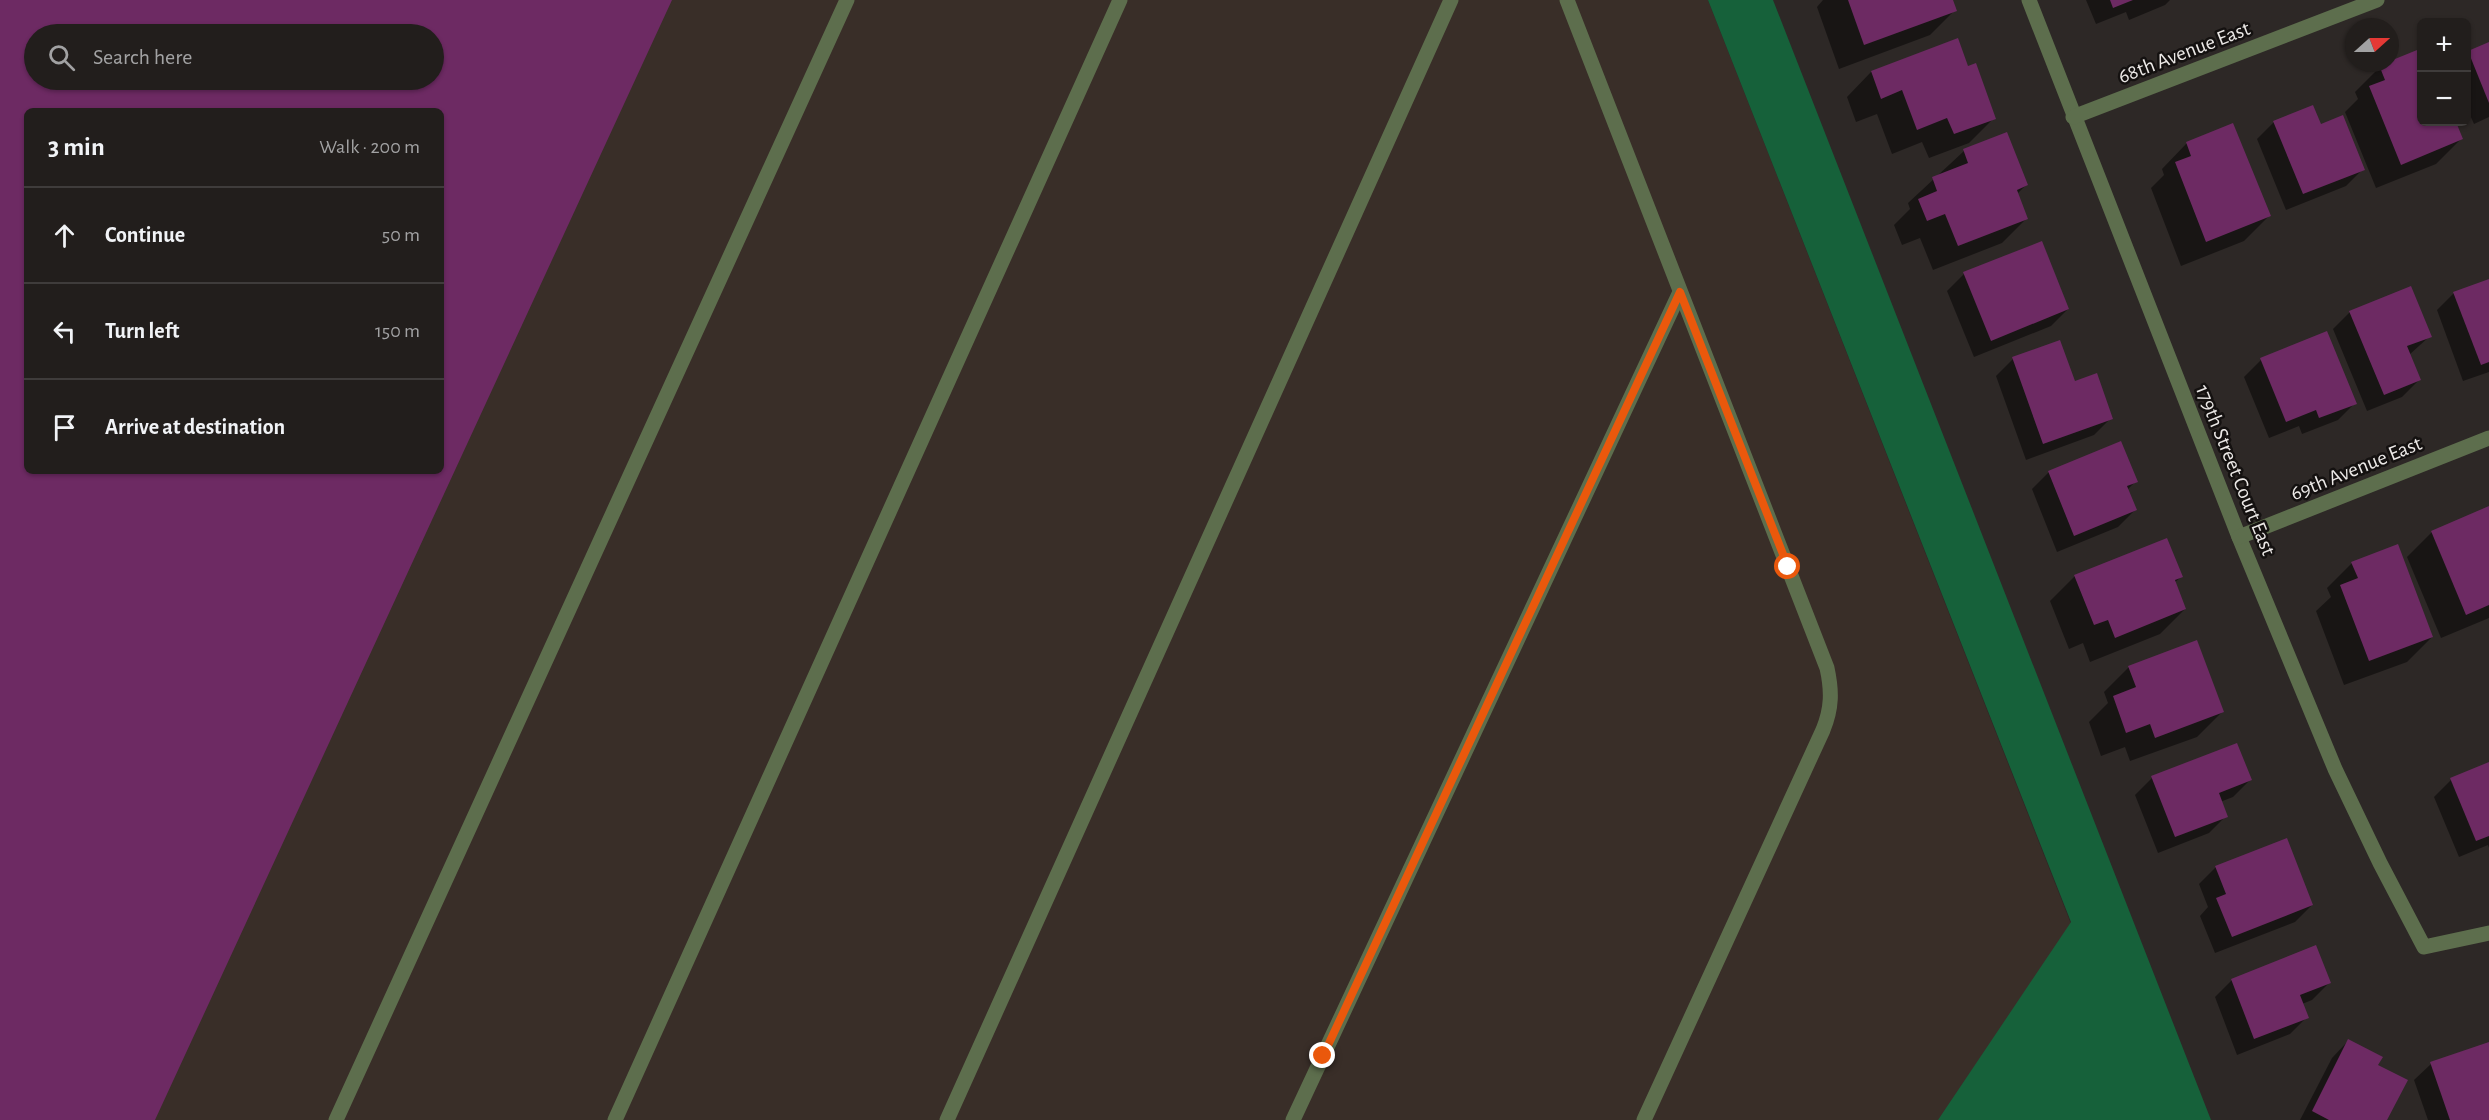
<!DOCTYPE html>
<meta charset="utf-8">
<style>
:root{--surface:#221e1c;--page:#2e2b29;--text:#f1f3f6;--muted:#a2a2a3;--line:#3f3c3b}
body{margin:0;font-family:"Alegreya Sans",sans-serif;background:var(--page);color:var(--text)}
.controls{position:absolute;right:18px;top:18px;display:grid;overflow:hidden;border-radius:9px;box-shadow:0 2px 4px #0004}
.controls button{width:54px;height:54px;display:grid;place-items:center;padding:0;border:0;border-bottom:2px solid var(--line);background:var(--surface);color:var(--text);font:30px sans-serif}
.compass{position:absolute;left:2345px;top:18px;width:54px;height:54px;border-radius:50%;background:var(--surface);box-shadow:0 2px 4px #0004;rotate:69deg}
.stop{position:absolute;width:18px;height:18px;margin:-14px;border:4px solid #ea580c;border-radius:50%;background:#fff}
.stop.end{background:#ea580c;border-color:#fff;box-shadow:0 2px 6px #0008}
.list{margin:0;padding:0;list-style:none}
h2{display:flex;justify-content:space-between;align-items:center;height:78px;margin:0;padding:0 24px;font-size:26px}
h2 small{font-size:20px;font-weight:400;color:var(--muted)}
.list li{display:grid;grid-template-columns:39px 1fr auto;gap:18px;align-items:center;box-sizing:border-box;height:96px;padding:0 24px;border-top:2px solid var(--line)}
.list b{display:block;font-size:22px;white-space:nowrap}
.list em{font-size:20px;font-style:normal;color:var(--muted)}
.icon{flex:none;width:33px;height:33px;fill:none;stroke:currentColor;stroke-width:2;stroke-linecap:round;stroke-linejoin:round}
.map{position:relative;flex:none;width:2489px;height:1120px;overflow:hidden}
.search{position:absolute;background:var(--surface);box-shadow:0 2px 4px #0004;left:24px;top:24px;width:420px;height:66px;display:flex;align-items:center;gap:15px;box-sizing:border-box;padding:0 21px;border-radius:33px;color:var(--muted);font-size:22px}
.panel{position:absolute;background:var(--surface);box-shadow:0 2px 4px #0004;left:24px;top:108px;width:420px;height:366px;border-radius:9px}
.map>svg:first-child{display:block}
.built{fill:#392e28;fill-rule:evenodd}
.forest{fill:#16613a}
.shadow{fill:#0007;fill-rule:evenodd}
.building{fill:#6d2a63;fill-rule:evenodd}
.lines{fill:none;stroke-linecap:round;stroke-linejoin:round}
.minor{stroke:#5d6e4d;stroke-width:15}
.route{stroke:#ea580c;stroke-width:8}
.labels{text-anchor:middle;stroke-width:5;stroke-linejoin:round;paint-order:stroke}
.street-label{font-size:21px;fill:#ece9e7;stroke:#141110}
</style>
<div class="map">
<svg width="2489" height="1120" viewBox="0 0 2489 1120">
<rect width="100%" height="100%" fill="#2d2826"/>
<path class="built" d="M0 0H1708L2148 1120H0ZM34 34H434V80H34ZM27 111H441V471H27Z"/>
<path class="forest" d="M1708 0H1773L2211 1120H1938L2071 922Z"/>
<g class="shadow">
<path d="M0 0H670L154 1120H0ZM34 34H434V80H34ZM27 111H441V471H27Z"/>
<path d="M1823 0H1951L1955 10 1930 35 1839 69 1817 7Z"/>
<path d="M2086 0H2170L2165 5 2129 20 2126 12 2096 24Z"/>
<path d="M2489 44V117L2474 124 2466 106V54Z"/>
<path d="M2390 63 2422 122H2454L2461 139 2436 164 2376 188 2345 112 2358 99 2355 92 2380 67Z"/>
<path d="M1967 68 1994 118 1969 143 1929 158 1922 142 1892 154 1877 114 1856 122 1847 97 1871 72Z"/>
<path d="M2274 122 2320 126 2363 169 2346 186 2286 210 2257 139Z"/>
<path d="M2233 125 2269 216 2244 241 2181 266 2151 188 2164 175 2162 169 2186 144Z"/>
<path d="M1964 151 2026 185 2017 194 2027 218 2002 243 1933 270 1920 238 1902 245 1894 225 1910 209 1908 203Z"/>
<path d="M1964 274 2068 309 2051 326 1974 357 1947 291Z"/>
<path d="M2489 280V372L2463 381 2437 310 2454 293Z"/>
<path d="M2350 312 2430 336 2409 355 2419 380 2402 397 2367 411 2333 329Z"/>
<path d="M2013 359 2074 383 2111 418 2094 435 2026 460 1996 376Z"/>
<path d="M2261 360 2355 403 2338 420 2302 434 2299 426 2269 438 2244 377Z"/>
<path d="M2049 472 2136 481 2127 490 2135 510 2118 527 2057 552 2032 489Z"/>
<path d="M2489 508V618L2441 638 2407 557 2432 532Z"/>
<path d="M2166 540 2181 577 2174 583 2185 609 2160 634 2090 662 2083 643 2069 649 2050 601 2075 576Z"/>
<path d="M2352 563 2432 637 2407 662 2344 685 2316 611 2331 597 2327 588Z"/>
<path d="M2129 667 2222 712 2197 737 2130 761 2125 747 2101 756 2089 722 2108 703 2104 692Z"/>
<path d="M2489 763V848L2488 845 2459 857 2434 797 2451 780Z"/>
<path d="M2152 778 2250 780 2233 797 2220 802 2226 816 2209 833 2158 853 2135 795Z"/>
<path d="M2216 867 2312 905 2295 922 2215 953 2200 916 2208 907 2199 884Z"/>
<path d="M2232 980 2329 983 2312 1000 2302 1004 2307 1017 2290 1034 2237 1055 2215 997Z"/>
<path d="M2348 1041 2376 1066 2385 1120H2300L2332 1058Z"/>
<path d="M2489 1044V1120H2428L2414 1080 2431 1064Z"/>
</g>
<g class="building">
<path d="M0 0H672L155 1120H0ZM34 34H434V80H34ZM27 111H441V471H27Z"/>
<path d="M1848 0H1953L1957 11 1864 45Z"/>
<path d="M2110 0H2133L2113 8Z"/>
<path d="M1958 38 1968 66 1976 63 1996 119 1954 134 1947 118 1917 130 1902 90 1881 99 1871 71Z"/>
<path d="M2489 42V103L2468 51Z"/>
<path d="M2422 48V122H2456L2463 139 2401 165 2369 86 2385 80 2379 65 2390 63V61Z"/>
<path d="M2313 105 2321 124 2343 115 2365 170 2303 194 2273 121Z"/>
<path d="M2233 123 2271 216 2206 242 2175 162 2191 156 2186 142Z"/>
<path d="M2007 132 2028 185 2017 190 2028 219 1958 246 1945 214 1927 221 1918 199 1937 191 1932 177 1968 163 1963 149Z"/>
<path d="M2042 241 2069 309 1991 341 1963 272Z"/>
<path d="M2489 279V362L2481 365 2453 292Z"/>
<path d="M2411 286 2432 337 2407 346 2421 380 2384 395 2349 311Z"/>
<path d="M2327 331 2357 404 2319 418 2316 410 2286 422 2260 358Z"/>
<path d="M2060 340 2075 381 2097 373 2113 419 2043 444 2012 357Z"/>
<path d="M2121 441 2138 482 2127 486 2137 510 2074 536 2048 471Z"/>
<path d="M2489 506V605L2466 615 2431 531Z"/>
<path d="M2167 538 2183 577 2175 580 2186 609 2115 638 2108 620 2094 625 2074 575Z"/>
<path d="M2398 544 2433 637 2369 661 2340 585 2358 578 2351 562Z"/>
<path d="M2197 640 2224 712 2155 738 2150 724 2126 733 2113 696 2136 687 2128 666Z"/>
<path d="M2237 743 2252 780 2219 793 2228 817 2175 837 2151 776Z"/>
<path d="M2489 762V836L2476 841 2450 778Z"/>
<path d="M2287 838 2313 905 2232 937 2216 898 2226 894 2215 866Z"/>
<path d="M2316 945 2331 983 2300 995 2309 1018 2254 1039 2231 979Z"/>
<path d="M2348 1039 2383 1057 2378 1065 2408 1080 2387 1120H2329L2312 1111Z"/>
<path d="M2489 1042V1120H2450L2430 1062Z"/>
</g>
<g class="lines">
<g class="minor">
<path d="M1567 0 1827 668C1832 691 1832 708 1823 730L1644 1120"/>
<path d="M2029 0 2239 537 2335 769 2380 863 2424 947 2489 933"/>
<path d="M2073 117 2377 0"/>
<path d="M2239 537 2489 438"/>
<path d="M336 1120 847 0"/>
<path d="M615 1120 1120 0"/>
<path d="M947 1120 1451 0"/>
<path d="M1293 1120 1680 292"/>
</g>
</g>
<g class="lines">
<path class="route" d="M1323 1056 1680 292 1788 567"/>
</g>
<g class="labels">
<g class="street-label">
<text transform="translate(2184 52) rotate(-21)" y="7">68th Avenue East</text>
<text transform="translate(2356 468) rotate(-22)" y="7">69th Avenue East</text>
<text transform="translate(2236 470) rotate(68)" y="7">179th Street Court East</text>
</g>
</g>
</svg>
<div class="controls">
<button>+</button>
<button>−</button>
</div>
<svg class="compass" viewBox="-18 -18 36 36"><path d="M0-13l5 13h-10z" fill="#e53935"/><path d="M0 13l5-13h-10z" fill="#a2a2a3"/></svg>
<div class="stop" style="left:1788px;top:567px"></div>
<div class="stop end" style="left:1323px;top:1056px"></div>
<div class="search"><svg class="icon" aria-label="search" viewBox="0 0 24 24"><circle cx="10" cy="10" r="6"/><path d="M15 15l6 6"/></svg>Search here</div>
<section class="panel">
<h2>3 min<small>Walk · 200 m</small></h2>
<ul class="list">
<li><svg class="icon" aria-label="ahead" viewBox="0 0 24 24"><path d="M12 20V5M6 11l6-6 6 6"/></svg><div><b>Continue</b></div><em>50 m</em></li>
<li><svg class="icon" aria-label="left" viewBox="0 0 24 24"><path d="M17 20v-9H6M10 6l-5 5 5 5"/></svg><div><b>Turn left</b></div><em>150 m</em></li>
<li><svg class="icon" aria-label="arrive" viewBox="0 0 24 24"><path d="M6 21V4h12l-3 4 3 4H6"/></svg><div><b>Arrive at destination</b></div></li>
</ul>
</section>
</div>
